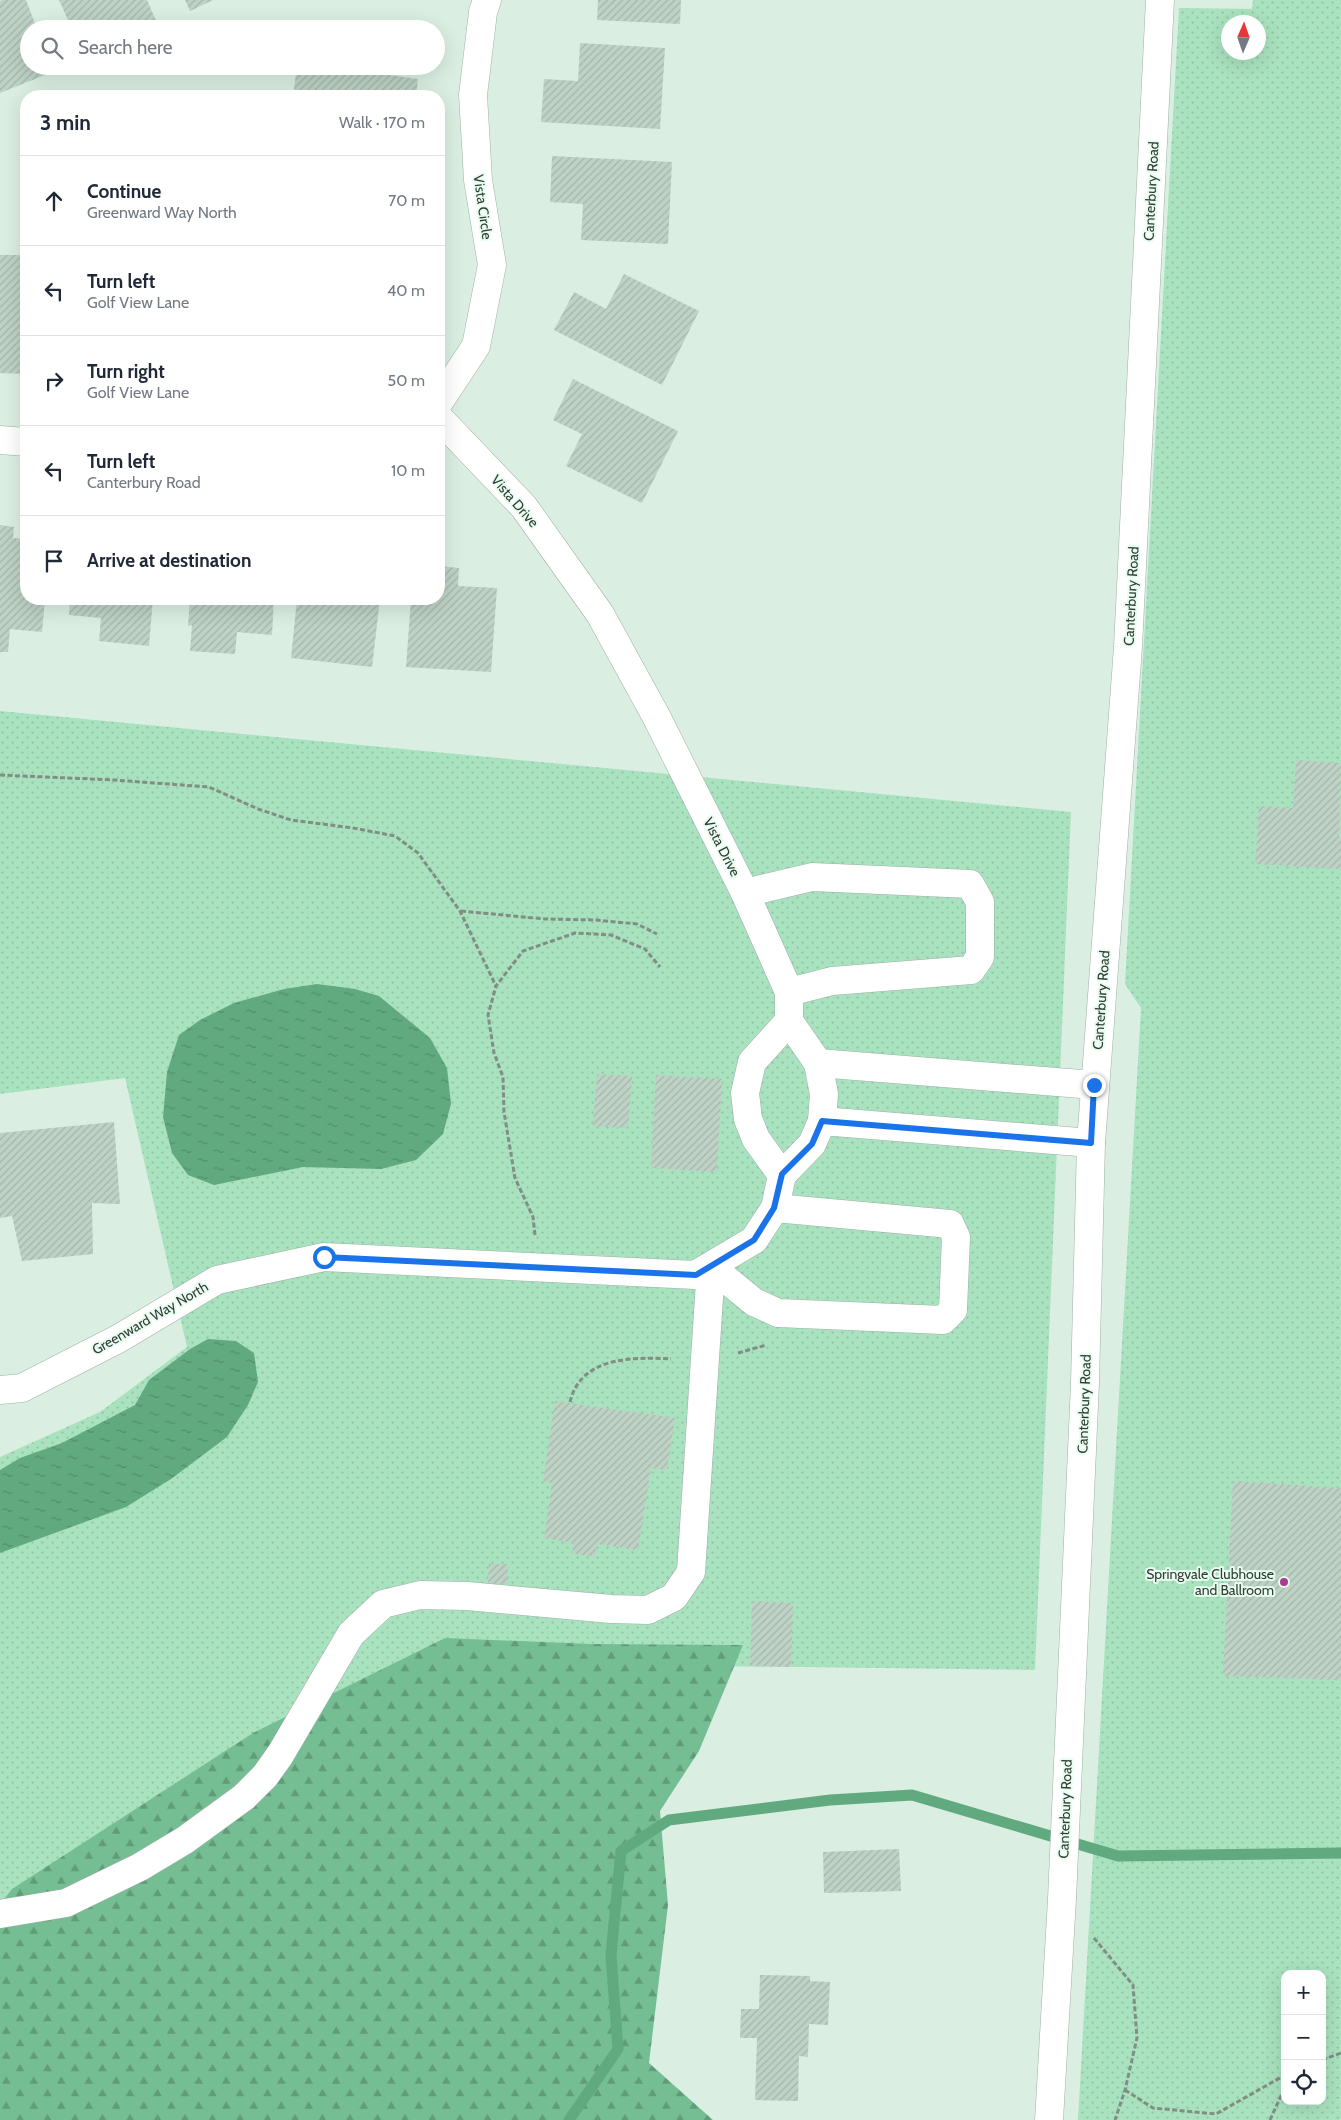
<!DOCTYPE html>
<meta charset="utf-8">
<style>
:root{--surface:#fff;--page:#f6f6f7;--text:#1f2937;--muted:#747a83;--line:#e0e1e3}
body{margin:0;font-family:Cabin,sans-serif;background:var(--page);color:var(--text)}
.controls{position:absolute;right:15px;bottom:15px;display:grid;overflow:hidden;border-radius:10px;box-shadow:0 5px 20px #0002}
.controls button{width:45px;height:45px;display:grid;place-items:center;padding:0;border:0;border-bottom:1px solid var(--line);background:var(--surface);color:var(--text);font:25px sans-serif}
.compass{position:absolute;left:1221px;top:15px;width:45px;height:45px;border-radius:50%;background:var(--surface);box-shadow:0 5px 20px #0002;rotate:2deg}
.stop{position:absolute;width:15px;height:15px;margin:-11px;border:4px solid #1a73e8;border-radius:50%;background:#fff}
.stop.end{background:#1a73e8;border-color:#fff;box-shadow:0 1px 5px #0008}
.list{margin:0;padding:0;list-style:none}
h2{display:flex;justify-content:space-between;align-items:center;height:65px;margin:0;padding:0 20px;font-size:21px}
h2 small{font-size:16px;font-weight:400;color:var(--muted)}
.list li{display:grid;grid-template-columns:32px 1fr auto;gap:15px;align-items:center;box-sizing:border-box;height:90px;padding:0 20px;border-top:1px solid var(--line)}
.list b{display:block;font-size:19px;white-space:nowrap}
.list p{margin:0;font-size:16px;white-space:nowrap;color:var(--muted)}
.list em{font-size:16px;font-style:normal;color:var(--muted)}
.icon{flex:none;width:28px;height:28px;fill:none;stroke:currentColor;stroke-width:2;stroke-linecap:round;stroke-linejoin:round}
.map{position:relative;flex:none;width:1341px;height:2120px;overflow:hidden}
.search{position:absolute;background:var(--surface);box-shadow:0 5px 20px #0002;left:20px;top:20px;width:425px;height:55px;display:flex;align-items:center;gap:12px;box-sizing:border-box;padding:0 18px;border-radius:28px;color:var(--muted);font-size:19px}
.panel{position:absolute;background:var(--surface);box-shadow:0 5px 20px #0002;left:20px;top:90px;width:425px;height:515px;border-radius:20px}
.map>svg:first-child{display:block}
.grass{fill:url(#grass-dots);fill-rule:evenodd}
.forest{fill:url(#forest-firs)}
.water{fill:url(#water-ripples)}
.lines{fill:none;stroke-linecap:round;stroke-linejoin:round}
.stream{stroke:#61aa80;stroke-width:11}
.building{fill:url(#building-hatch)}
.minor-casing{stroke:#9db1a4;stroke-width:29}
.path{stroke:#808e85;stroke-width:3;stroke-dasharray:5 2.5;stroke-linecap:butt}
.minor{stroke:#fff;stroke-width:28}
.route{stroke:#1a73e8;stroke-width:6}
.poi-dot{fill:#ac3994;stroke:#e7fdef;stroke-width:2}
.labels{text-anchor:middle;stroke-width:4;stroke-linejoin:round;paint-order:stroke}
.street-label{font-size:14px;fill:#333b36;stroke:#e7fdef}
.poi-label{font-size:14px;fill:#333b36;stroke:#e7fdef;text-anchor:end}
</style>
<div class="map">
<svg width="1341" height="2120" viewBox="0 0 1341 2120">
<defs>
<pattern id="grass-dots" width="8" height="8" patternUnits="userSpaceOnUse" patternTransform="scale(1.25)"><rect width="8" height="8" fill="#a9e2bf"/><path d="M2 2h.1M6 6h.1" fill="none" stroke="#92c3a5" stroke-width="1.8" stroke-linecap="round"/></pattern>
<pattern id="forest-firs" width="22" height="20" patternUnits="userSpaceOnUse" patternTransform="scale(1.25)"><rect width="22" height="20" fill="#75be93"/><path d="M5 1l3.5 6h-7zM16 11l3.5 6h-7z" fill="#619c79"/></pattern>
<pattern id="water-ripples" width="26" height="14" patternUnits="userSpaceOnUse" patternTransform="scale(1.25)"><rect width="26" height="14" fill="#61aa80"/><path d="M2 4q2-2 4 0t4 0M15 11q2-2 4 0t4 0" fill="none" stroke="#518c6a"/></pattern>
<pattern id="building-hatch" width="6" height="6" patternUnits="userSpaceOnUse" patternTransform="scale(1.25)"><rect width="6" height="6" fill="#bed3c5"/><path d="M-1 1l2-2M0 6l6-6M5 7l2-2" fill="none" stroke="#a4b6aa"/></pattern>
</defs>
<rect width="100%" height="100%" fill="#daefe1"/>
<g class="grass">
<path d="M1253 0H1341V2120H1078L1141 1008 1125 984 1179 8 1252 9ZM1228 22H1258V52H1228ZM1285 1974H1322V2101H1285Z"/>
<path d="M0 711 1071 812 1035 1670 472 1663 0 2017V1457L100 1412 187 1347 125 1078 0 1094Z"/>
</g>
<path class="forest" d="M445 1638 591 1644 743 1645 699 1751 660 1811 668 1905 649 2063 713 2120H0V1904L12 1889 253 1733Z"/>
<g class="water">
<path d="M317 984 355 989 379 996 430 1038 447 1068 451 1104 443 1134 416 1160 381 1169 303 1167 214 1185 188 1175 172 1153 163 1117 167 1072 179 1035 200 1020 234 1003 284 989Z"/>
<path d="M208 1339 236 1341 254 1353 258 1382 248 1405 227 1437 171 1479 126 1507 0 1553V1470L20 1458 62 1443 135 1405 149 1380 190 1349Z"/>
</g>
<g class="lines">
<path class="stream" d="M569 2120 618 2049 611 1955 621 1851 669 1820 830 1800 912 1795 1118 1856 1341 1853"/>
</g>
<g class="building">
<path d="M2 0H26L37 29H29V66H53L55 71 0 93V1Z"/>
<path d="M59 0H147L158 25 149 29H72Z"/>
<path d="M185 0H213L190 11Z"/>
<path d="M598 0H681L680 24 597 20Z"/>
<path d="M580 43 665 48 660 129 541 122 544 79 578 81Z"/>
<path d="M297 66H383L382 74 418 79 416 96H293Z"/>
<path d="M552 156 672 162 668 244 581 240 583 204 550 202Z"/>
<path d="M0 255H26V374L0 373Z"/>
<path d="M624 274 699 311 662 385 554 330 574 292 606 309Z"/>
<path d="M573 379 678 431 642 503 566 466 582 434 553 420Z"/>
<path d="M0 525 14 527 13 538 26 539V599H45L42 632 10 629 8 652H0Z"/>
<path d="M439 566 459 568 458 586 497 588 491 672 406 667 411 599H439Z"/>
<path d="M70 599H153L149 646 99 641 101 618 69 615Z"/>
<path d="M190 599H274L272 635 237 632 235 654 190 651 192 625 188 626Z"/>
<path d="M297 599H380L372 667 291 658Z"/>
<path d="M1296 760 1341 763 1339 839H1341V869L1255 864 1259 806 1293 808Z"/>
<path d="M597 1074 632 1076 628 1128 593 1126Z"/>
<path d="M656 1075 722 1079 717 1172 651 1168Z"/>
<path d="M114 1122 120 1204 92 1203 93 1254 22 1261 12 1216 0 1218V1133Z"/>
<path d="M555 1401 675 1418 667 1470 651 1468 638 1550 597 1544 595 1557 572 1553 574 1543 544 1538 552 1483 543 1481Z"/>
<path d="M1233 1481 1341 1488V1680L1223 1676Z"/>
<path d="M489 1564H508V1584H488Z"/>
<path d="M752 1601 793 1603 791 1667 750 1666Z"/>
<path d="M899 1849 901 1891 824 1893 823 1852Z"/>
<path d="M760 1975 810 1976V1981L830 1982 828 2025 809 2024 808 2057 799 2056 798 2101 755 2100 757 2038H740L741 2009H759Z"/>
</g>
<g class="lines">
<defs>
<g id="minor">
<path d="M439 402 476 346 492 265 478 180 473 95 483 12 487 0"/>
<path d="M0 440 26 442"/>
<path d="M745 893 812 877 970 884 980 902V957L971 970 832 981 789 992"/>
<path d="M818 1063 1094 1085"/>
<path d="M822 1121 1091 1143"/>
<path d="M782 1175 756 1139 748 1119 745 1093 752 1062 789 1021"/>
<path d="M711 1267 754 1302 778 1313 943 1320 953 1310 956 1237 950 1224 775 1208"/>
<path d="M0 1390 22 1388 118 1339 217 1280 324 1257 695 1275 754 1240 775 1208 782 1175 812 1144 822 1121 824 1094 818 1063 789 1021V992L745 893 656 716 600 614 524 507 439 418"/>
<path d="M0 1914 66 1903 140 1867 185 1840 244 1797 265 1776 280 1755 351 1634 383 1604 420 1595 467 1596 611 1609 648 1610 674 1597 691 1572 711 1267"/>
<path d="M1049 2120 1062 1899 1085 1383 1091 1143 1128 647 1160 0"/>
</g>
</defs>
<use href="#minor" class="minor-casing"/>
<g class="path">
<path d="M0 775 114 780 209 787 258 809 291 820 353 828 395 836 418 853 460 911 496 986"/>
<path d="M461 911 545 919 596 920 637 924 657 934"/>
<path d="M535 1235 533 1217 515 1178 504 1112 503 1077 494 1053 488 1015 496 986 523 951 575 933 611 935 645 949 660 967"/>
<path d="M738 1353 766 1345"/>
<path d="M570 1402C581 1356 633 1357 671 1359"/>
<path d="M1094 1938 1133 1985 1137 2038 1125 2090 1115 2120"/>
<path d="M1322 2060 1341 2053"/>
<path d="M1125 2090 1153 2108 1216 2114 1285 2075"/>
<path d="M1270 2120 1285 2087"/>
</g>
<use href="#minor" class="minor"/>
</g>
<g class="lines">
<path class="route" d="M324 1257 696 1275 754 1240 774 1208 782 1174 812 1144 822 1121 1091 1143 1094 1085"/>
</g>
<circle class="poi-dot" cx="1284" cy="1582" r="5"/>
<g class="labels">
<g class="street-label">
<text transform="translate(1151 191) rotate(-87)" y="5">Canterbury Road</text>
<text transform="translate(483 207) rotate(82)" y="5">Vista Circle</text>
<text transform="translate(515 501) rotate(49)" y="5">Vista Drive</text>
<text transform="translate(1131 596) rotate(-87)" y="5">Canterbury Road</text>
<text transform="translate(722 847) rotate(63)" y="5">Vista Drive</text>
<text transform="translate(1101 1000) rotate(-86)" y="5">Canterbury Road</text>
<text transform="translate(150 1318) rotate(-30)" y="5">Greenward Way North</text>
<text transform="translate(1084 1404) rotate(-88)" y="5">Canterbury Road</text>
<text transform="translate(1065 1809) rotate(-88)" y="5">Canterbury Road</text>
</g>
<g class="poi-label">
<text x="1274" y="1579">Springvale Clubhouse<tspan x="1274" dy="16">and Ballroom</tspan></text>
</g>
</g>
</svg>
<div class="controls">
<button>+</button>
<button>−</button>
<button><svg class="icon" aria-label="locate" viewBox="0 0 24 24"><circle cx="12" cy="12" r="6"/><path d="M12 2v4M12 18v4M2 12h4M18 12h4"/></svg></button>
</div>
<svg class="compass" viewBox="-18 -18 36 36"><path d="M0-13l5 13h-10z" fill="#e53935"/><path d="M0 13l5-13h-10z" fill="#747a83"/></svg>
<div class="stop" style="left:324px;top:1257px"></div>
<div class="stop end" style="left:1094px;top:1085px"></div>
<div class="search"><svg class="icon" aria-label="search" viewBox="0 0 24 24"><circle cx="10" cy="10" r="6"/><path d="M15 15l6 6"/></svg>Search here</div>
<section class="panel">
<h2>3 min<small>Walk · 170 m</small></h2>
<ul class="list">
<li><svg class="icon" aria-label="ahead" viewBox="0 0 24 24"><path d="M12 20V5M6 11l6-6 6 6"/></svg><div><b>Continue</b><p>Greenward Way North</p></div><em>70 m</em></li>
<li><svg class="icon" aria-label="left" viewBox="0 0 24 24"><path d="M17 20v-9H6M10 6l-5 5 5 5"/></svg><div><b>Turn left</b><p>Golf View Lane</p></div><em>40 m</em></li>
<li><svg class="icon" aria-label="right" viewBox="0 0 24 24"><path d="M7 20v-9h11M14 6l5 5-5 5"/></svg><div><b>Turn right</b><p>Golf View Lane</p></div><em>50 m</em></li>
<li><svg class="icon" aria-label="left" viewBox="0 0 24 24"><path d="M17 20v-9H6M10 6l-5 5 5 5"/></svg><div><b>Turn left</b><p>Canterbury Road</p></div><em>10 m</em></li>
<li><svg class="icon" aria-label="arrive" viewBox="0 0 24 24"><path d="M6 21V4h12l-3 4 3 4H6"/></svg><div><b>Arrive at destination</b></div></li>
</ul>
</section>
</div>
